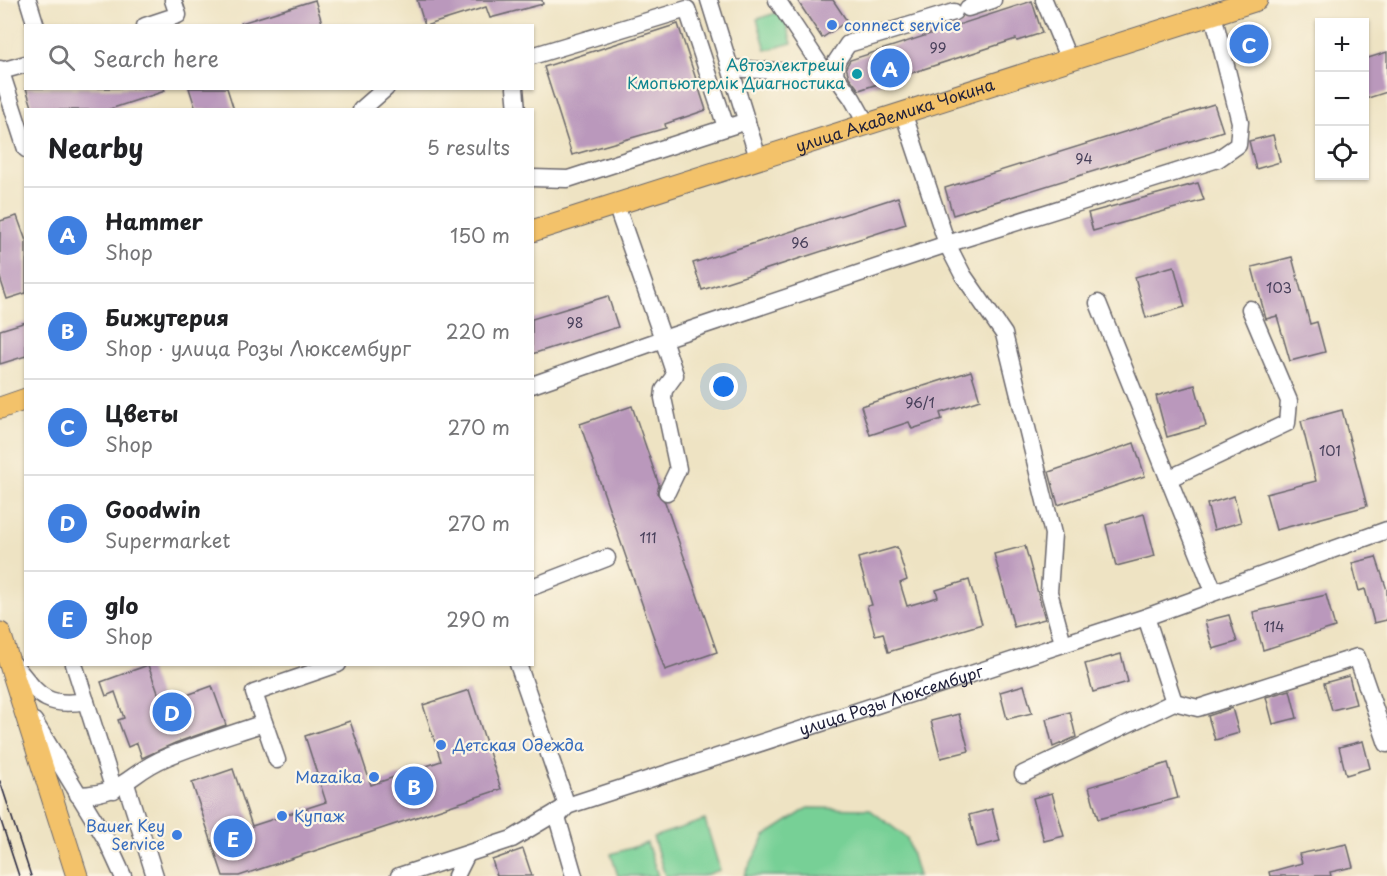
<!DOCTYPE html>
<meta charset="utf-8">
<style>
:root{--surface:#fff;--page:#f6f6f6;--text:#202124;--muted:#757577;--line:#e0e0e0;--accent:#c8321e}
body{margin:0;font-family:"Playpen Sans",sans-serif;background:var(--page);color:var(--text)}
.controls{position:absolute;right:18px;top:18px;display:grid;overflow:hidden;border-radius:0px;box-shadow:0 2px 4px #0004}
.controls button{width:54px;height:54px;display:grid;place-items:center;padding:0;border:0;border-bottom:2px solid var(--line);background:var(--surface);color:var(--text);font:30px sans-serif}
.you{position:absolute;left:724px;top:387px;width:21px;height:21px;margin:-15px;border:4px solid #fff;border-radius:50%;background:#1a73e8;box-shadow:0 0 0 9px #1a73e833}
.badge{display:grid;place-items:center;width:39px;height:39px;border-radius:50%;background:var(--accent);color:#fff;font-size:20px;font-weight:700}
.pin{position:absolute;translate:-50% -50%;border:3px solid #fff;box-shadow:0 2px 6px #0006}
.list{margin:0;padding:0;list-style:none}
h2{display:flex;justify-content:space-between;align-items:center;height:78px;margin:0;padding:0 24px;font-size:26px}
h2 small{font-size:20px;font-weight:400;color:var(--muted)}
.list li{display:grid;grid-template-columns:39px 1fr auto;gap:18px;align-items:center;box-sizing:border-box;height:96px;padding:0 24px;border-top:2px solid var(--line)}
.list b{display:block;font-size:22px;white-space:nowrap}
.list p{margin:0;font-size:20px;white-space:nowrap;color:var(--muted)}
.list em{font-size:20px;font-style:normal;color:var(--muted)}
.icon{flex:none;width:33px;height:33px;fill:none;stroke:currentColor;stroke-width:2;stroke-linecap:round;stroke-linejoin:round}
.map{position:relative;flex:none;width:1387px;height:876px;overflow:hidden}
.search{position:absolute;background:var(--surface);box-shadow:0 2px 4px #0004;left:24px;top:24px;width:510px;height:66px;display:flex;align-items:center;gap:15px;box-sizing:border-box;padding:0 21px;border-radius:0px;color:var(--muted);font-size:22px}
.panel{position:absolute;background:var(--surface);box-shadow:0 2px 4px #0004;left:24px;top:108px;width:510px;height:558px;border-radius:0px}
.map>svg:first-child{display:block}
.green{fill:#77d096;stroke:#4c7968;stroke-width:1.5}
.building{fill:#ba98bc}
.lines{fill:none;stroke-linecap:round;stroke-linejoin:round}
.minor-casing{stroke:#69666b;stroke-width:19}
.major-casing{stroke:#69666b;stroke-width:23}
.minor{stroke:#fff;stroke-width:16}
.major{stroke:#f3c26a;stroke-width:21}
.tram{stroke:#22223b;stroke-width:1.5}
.shop-dot{fill:#3f7fe0;stroke:#fcf5e5;stroke-width:2}
.culture-dot{fill:#0f9aa8;stroke:#fcf5e5;stroke-width:2}
.labels{text-anchor:middle;stroke-width:4.5;stroke-linejoin:round;paint-order:stroke}
.number-label{font-size:14px;fill:#48405b}
.shop-label{font-size:16px;fill:#366cbe;stroke:#fcf5e5;text-anchor:start}
.culture-label{font-size:16px;fill:#0d838f;stroke:#fcf5e5;text-anchor:end}
.street-label{font-size:16px;fill:#22223b;stroke:#fcf5e5}
</style>
<div class="map">
<svg width="1387" height="876" viewBox="0 0 1387 876">
<rect width="100%" height="100%" fill="#fcf5e5"/>
<filter id="ink" filterUnits="userSpaceOnUse"><feTurbulence type="fractalNoise" baseFrequency=".0167" numOctaves="2"/><feDisplacementMap in="SourceGraphic" scale="12" xChannelSelector="R" yChannelSelector="G"/><feConvolveMatrix kernelMatrix="1 2 1 2 8 2 1 2 1" color-interpolation-filters="sRGB"/></filter>
<filter id="wash" filterUnits="userSpaceOnUse"><feTurbulence type="fractalNoise" baseFrequency=".008" numOctaves="4" result="noise"/><feDisplacementMap in="SourceGraphic" scale="24" xChannelSelector="R" yChannelSelector="G"/><feGaussianBlur stdDeviation="1.35" result="paint"/><feColorMatrix in="noise" values="0 0 0 0 0 0 0 0 0 0 0 0 0 0 0 0 0 1.4 0 .05"/><feComposite in="paint" operator="in"/></filter>
<g filter="url(#wash)">
<rect width="100%" height="100%" fill="#eee3c3"/>
<g class="green">
<path d="M782 11 792 43 766 50 757 19Z"/>
<path d="M808 808 869 809 907 838 918 876H744L765 836Z"/>
<path d="M705 820 720 870 702 876H665L653 837Z"/>
<path d="M647 843 658 876H618L611 854Z"/>
</g>
<g id="blocks">
<g class="building">
<path d="M315 0 323 26H241V23Z"/>
<path d="M417 0H542L543 4 490 18 486 7 425 26Z"/>
<path d="M797 0H833L847 21 822 38Z"/>
<path d="M1032 1 1042 33 1017 41 1016 39 859 90 849 77 846 67 850 60Z"/>
<path d="M678 24 706 110 665 124 666 128 572 155 544 67Z"/>
<path d="M1387 52V92L1365 99V59Z"/>
<path d="M26 88H164L165 91 107 110H33Z"/>
<path d="M189 88H227L234 110H196Z"/>
<path d="M1214 104 1223 131 953 215 945 188Z"/>
<path d="M1273 135 1280 162 1256 169 1249 141Z"/>
<path d="M1198 183 1204 200 1093 231 1088 213Z"/>
<path d="M898 197 906 224 702 290 693 263Z"/>
<path d="M17 216 26 241V293L7 299 0 278V221Z"/>
<path d="M1292 257 1310 324 1317 322 1325 352 1290 361 1277 316 1266 319 1252 267Z"/>
<path d="M1174 266 1185 307 1146 318 1135 277Z"/>
<path d="M608 296 618 327 532 354V319Z"/>
<path d="M26 322V356L0 364V330Z"/>
<path d="M971 371 980 400 940 413 942 419 912 429 909 422 870 435 861 406Z"/>
<path d="M1195 385 1206 426 1167 437 1156 396Z"/>
<path d="M632 406 659 485 657 493 665 502 717 652 665 670 580 424Z"/>
<path d="M1342 410 1367 506 1276 530 1266 494 1316 481 1301 421Z"/>
<path d="M1134 443 1145 476 1058 505 1049 472Z"/>
<path d="M1234 496 1241 522 1214 530 1207 504Z"/>
<path d="M1144 514 1155 556 1116 566 1106 525Z"/>
<path d="M1025 546 1045 619 1014 627 994 554Z"/>
<path d="M897 547 907 580 900 583 907 606 938 597 936 590 969 580 982 624 888 652 883 633 875 635 867 606 872 605 858 558Z"/>
<path d="M1376 557 1387 590V620L1374 623 1365 589 1359 591 1352 563Z"/>
<path d="M1326 595 1335 627 1263 650 1253 612Z"/>
<path d="M1229 615 1237 642 1213 649 1205 621Z"/>
<path d="M1121 654 1128 682 1093 692 1085 664Z"/>
<path d="M148 665 162 704 212 686 226 725 175 743 142 758 137 743 128 747 118 720 124 718 115 692 106 696 101 682Z"/>
<path d="M1349 676 1356 704 1332 710 1324 683Z"/>
<path d="M1024 685 1032 713 1007 719 1000 692Z"/>
<path d="M469 690 501 789 239 876H223L192 783 233 769 252 826 326 802 305 736 350 721 371 785 441 761 423 705Z"/>
<path d="M1290 690 1297 718 1273 724 1266 697Z"/>
<path d="M1232 708 1239 733 1215 740 1208 716Z"/>
<path d="M1070 712 1076 737 1053 747 1046 719Z"/>
<path d="M959 714 969 751 941 758 931 721Z"/>
<path d="M1363 741 1370 768 1346 775 1339 747Z"/>
<path d="M1168 763 1178 798 1098 819 1089 787Z"/>
<path d="M1052 793 1064 836 1044 841 1033 798Z"/>
<path d="M992 809 1000 841 977 847 969 815Z"/>
<path d="M1347 844 1353 867 1330 872 1331 876H1270L1269 872 1302 863 1299 854Z"/>
<path d="M523 849 532 876H497L492 860Z"/>
</g>
</g>
</g>
<g filter="url(#ink)">
<use href="#blocks" fill-opacity="0" stroke="#69666b" stroke-width="1.5"/>
<g class="lines">
<defs>
<g id="minor">
<path d="M28 0 36 26"/>
<path d="M709 0 758 158"/>
<path d="M777 0 826 74"/>
<path d="M1044 0 1069 60"/>
<path d="M968 8 993 0"/>
<path d="M145 26 178 15 173 0"/>
<path d="M532 56 687 9 726 127"/>
<path d="M731 68 835 75 852 98 866 123"/>
<path d="M0 69 26 149"/>
<path d="M1 71 26 64"/>
<path d="M835 75 836 62 848 44 954 12"/>
<path d="M515 88 517 110"/>
<path d="M361 110 386 88"/>
<path d="M903 112 947 244 963 275 1004 334 1053 534 1049 592 1063 643"/>
<path d="M532 178 568 179 747 121"/>
<path d="M1098 303 1214 592"/>
<path d="M532 385 663 339 616 205"/>
<path d="M1168 479 1287 423 1289 401 1250 309"/>
<path d="M667 492 678 469 663 398 664 390 675 375 663 339 947 244 1218 159 1238 145 1240 122 1213 14"/>
<path d="M532 587 607 558"/>
<path d="M1146 617 1174 702"/>
<path d="M10 660C37 691 41 709 86 701"/>
<path d="M74 664 114 790"/>
<path d="M518 664 567 806 557 817 574 876"/>
<path d="M34 721 107 841 123 876"/>
<path d="M277 760 254 693 338 664"/>
<path d="M1023 774 1174 702 1198 708 1357 657 1387 744"/>
<path d="M126 784 155 876"/>
<path d="M78 795C128 794 127 773 167 757 198 744 232 734 264 723"/>
<path id="s1" d="M399 876 512 839 567 806 1146 617 1387 530"/>
<path d="M456 876 466 856"/>
</g>
<g id="major">
<path id="s2" d="M532 231 1257 0"/>
<path d="M0 408 26 399"/>
<path d="M0 633 77 876"/>
</g>
</defs>
<use href="#minor" class="minor-casing"/>
<use href="#major" class="major-casing"/>
<use href="#minor" class="minor"/>
<use href="#major" class="major"/>
<g class="tram">
<path d="M0 781 31 876"/>
<path d="M0 818 19 876"/>
</g>
</g>
</g>
<g class="shop-dot">
<circle cx="832" cy="25" r="6"/>
<circle cx="441" cy="745" r="6"/>
<circle cx="374" cy="777" r="6"/>
<circle cx="282" cy="816" r="6"/>
<circle cx="177" cy="835" r="6"/>
</g>
<circle class="culture-dot" cx="857" cy="74" r="6"/>
<g class="labels">
<g class="number-label">
<text x="938" y="53">99</text>
<text x="1084" y="164">94</text>
<text x="800" y="248">96</text>
<text x="1279" y="293">103</text>
<text x="575" y="328">98</text>
<text x="920" y="408">96/1</text>
<text x="1330" y="456">101</text>
<text x="648" y="543">111</text>
<text x="1274" y="632">114</text>
</g>
<g class="shop-label">
<text x="844" y="31">connect service</text>
<text x="453" y="751">Детская Одежда</text>
<text x="362" y="783" text-anchor="end">Mazaika</text>
<text x="294" y="822">Купаж</text>
<text x="165" y="832" text-anchor="end">Bauer Key<tspan x="165" dy="18">Service</tspan></text>
</g>
<g class="culture-label">
<text x="845" y="71">Автоэлектреші<tspan x="845" dy="18">Кмопьютерлік Диагностика</tspan></text>
</g>
<g class="street-label">
<text dy="6" stroke="none"><textPath href="#s2" startOffset="381">улица Академика Чокина</textPath></text>
<text dy="6" stroke="none"><textPath href="#s1" startOffset="524">улица Розы Люксембург</textPath></text>
</g>
</g>
</svg>
<div class="controls">
<button>+</button>
<button>−</button>
<button><svg class="icon" aria-label="locate" viewBox="0 0 24 24"><circle cx="12" cy="12" r="6"/><path d="M12 2v4M12 18v4M2 12h4M18 12h4"/></svg></button>
</div>
<div class="you"></div>
<div class="pin badge" style="left:890px;top:68px;background:#3f7fe0">A</div>
<div class="pin badge" style="left:414px;top:786px;background:#3f7fe0">B</div>
<div class="pin badge" style="left:1249px;top:44px;background:#3f7fe0">C</div>
<div class="pin badge" style="left:172px;top:712px;background:#3f7fe0">D</div>
<div class="pin badge" style="left:233px;top:838px;background:#3f7fe0">E</div>
<div class="search"><svg class="icon" aria-label="search" viewBox="0 0 24 24"><circle cx="10" cy="10" r="6"/><path d="M15 15l6 6"/></svg>Search here</div>
<section class="panel">
<h2>Nearby<small>5 results</small></h2>
<ul class="list">
<li><span class="badge" style="background:#3f7fe0">A</span><div><b>Hammer</b><p>Shop</p></div><em>150 m</em></li>
<li><span class="badge" style="background:#3f7fe0">B</span><div><b>Бижутерия</b><p>Shop · улица Розы Люксембург</p></div><em>220 m</em></li>
<li><span class="badge" style="background:#3f7fe0">C</span><div><b>Цветы</b><p>Shop</p></div><em>270 m</em></li>
<li><span class="badge" style="background:#3f7fe0">D</span><div><b>Goodwin</b><p>Supermarket</p></div><em>270 m</em></li>
<li><span class="badge" style="background:#3f7fe0">E</span><div><b>glo</b><p>Shop</p></div><em>290 m</em></li>
</ul>
</section>
</div>
